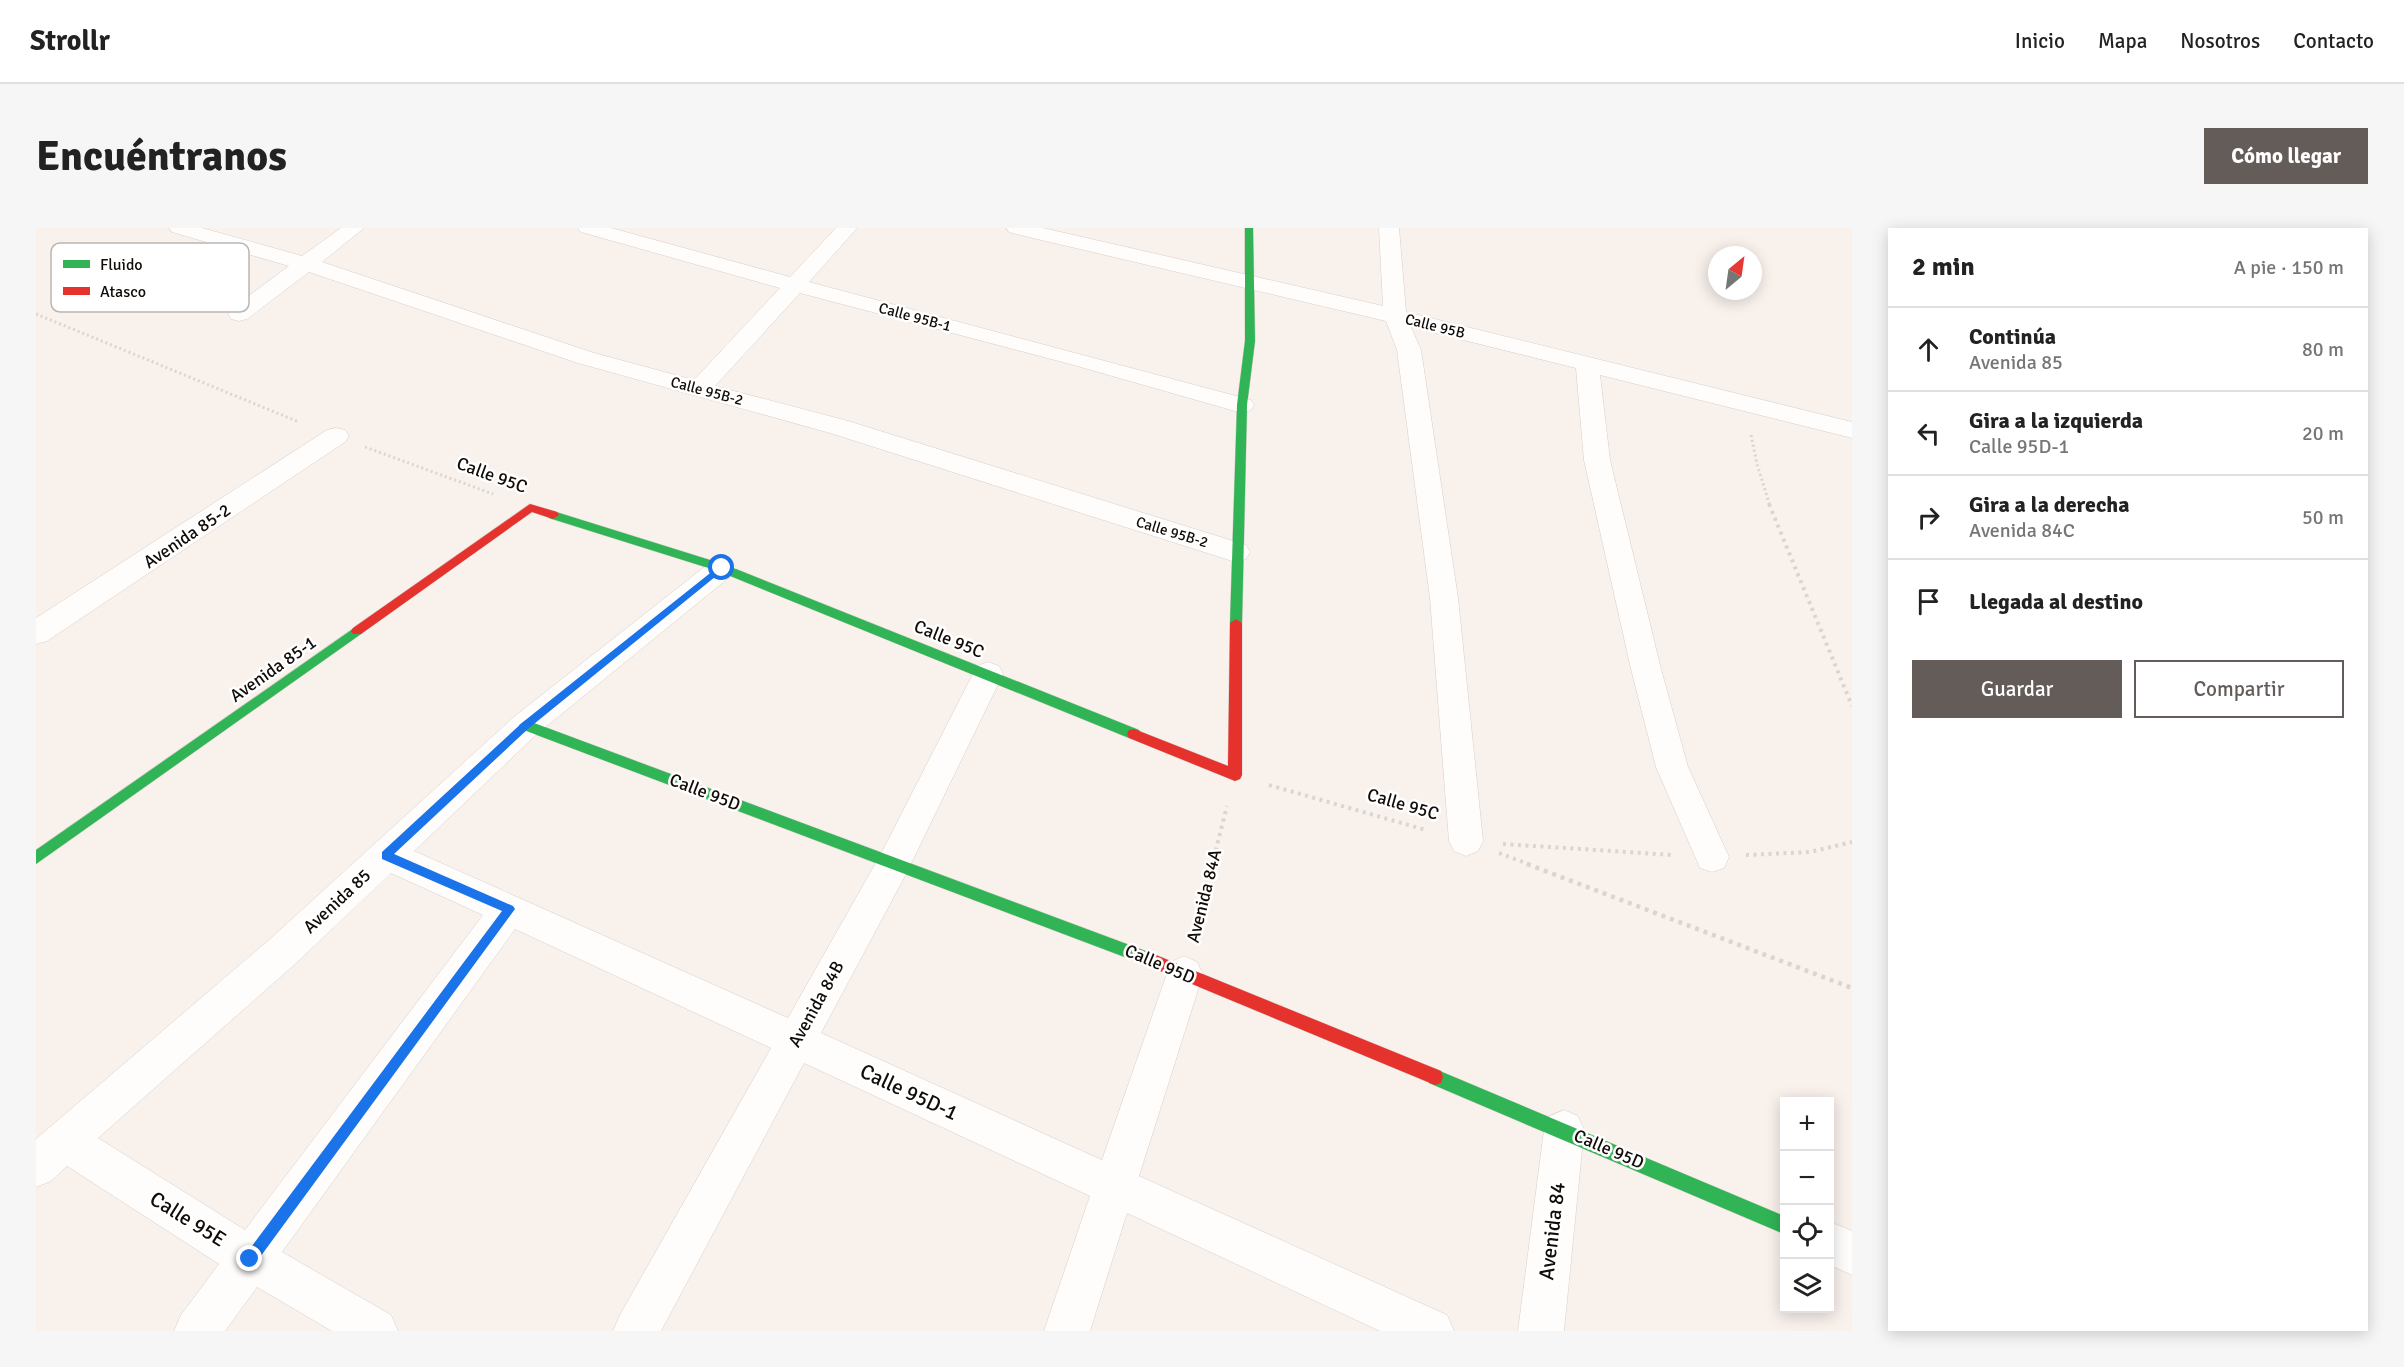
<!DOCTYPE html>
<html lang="es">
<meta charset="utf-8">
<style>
:root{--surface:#fff;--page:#f6f6f6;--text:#222;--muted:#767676;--line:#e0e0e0;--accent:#635c58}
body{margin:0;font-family:Signika,sans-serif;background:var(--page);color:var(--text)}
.controls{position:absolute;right:18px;bottom:18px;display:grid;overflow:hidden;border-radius:0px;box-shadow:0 3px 15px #0003}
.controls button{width:54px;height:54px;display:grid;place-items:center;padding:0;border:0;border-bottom:2px solid var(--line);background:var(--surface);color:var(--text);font:30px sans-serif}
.compass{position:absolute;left:1672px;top:18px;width:54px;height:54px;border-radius:50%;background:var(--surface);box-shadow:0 3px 15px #0003;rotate:29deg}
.stop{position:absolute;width:18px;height:18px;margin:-14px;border:4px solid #1a73e8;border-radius:50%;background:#fff}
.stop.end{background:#1a73e8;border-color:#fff;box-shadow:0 2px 6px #0008}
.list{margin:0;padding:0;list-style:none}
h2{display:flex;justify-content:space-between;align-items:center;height:78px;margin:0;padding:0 24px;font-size:26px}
h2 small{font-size:20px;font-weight:400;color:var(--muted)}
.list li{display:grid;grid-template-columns:39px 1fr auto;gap:18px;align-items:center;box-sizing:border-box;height:84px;padding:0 24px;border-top:2px solid var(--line)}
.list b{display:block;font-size:22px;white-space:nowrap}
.list p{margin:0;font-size:20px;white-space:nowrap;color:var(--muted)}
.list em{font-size:20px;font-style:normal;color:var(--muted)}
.actions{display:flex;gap:12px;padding:18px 24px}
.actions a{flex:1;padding:14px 0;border:2px solid var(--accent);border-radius:0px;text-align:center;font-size:21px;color:var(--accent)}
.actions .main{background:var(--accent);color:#fff}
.icon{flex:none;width:33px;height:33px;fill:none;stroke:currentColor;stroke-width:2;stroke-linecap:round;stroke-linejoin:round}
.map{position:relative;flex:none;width:1816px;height:1103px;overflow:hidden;border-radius:0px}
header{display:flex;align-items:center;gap:36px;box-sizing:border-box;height:84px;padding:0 30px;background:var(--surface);border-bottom:2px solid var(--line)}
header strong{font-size:28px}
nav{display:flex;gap:33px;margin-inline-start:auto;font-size:21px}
.intro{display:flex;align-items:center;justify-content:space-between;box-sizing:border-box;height:144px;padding:0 36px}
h1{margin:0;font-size:42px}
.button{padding:15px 27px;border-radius:0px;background:var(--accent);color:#fff;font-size:21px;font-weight:700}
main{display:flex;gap:36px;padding:0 36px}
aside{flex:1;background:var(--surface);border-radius:0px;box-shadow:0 3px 15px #0003}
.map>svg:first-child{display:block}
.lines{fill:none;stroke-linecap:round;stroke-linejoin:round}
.street-casing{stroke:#d6cfca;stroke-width:1}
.fast-casing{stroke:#d6cfca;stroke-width:1}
.jam-casing{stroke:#d6cfca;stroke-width:1}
.path-far2{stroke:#d8d5d3;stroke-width:3;stroke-dasharray:2 3;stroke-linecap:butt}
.path-far1{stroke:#d8d5d3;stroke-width:4;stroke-dasharray:3 4.5;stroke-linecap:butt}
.path{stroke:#d8d5d3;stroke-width:4.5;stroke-dasharray:4 5;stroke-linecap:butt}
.street{fill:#fefdfc;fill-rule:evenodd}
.fast{fill:#30b455;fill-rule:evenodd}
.jam{fill:#e5322d;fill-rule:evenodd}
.route{fill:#1a73e8}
.labels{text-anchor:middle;stroke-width:5;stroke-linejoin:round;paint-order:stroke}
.far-street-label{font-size:15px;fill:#120c08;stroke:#fff}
.street-label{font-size:18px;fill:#120c08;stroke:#fff}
.near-street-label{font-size:21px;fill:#120c08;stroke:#fff}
.key{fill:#fff;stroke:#b8b6b5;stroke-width:1.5}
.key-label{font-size:16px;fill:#120c08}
</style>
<header>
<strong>Strollr</strong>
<nav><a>Inicio</a><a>Mapa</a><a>Nosotros</a><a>Contacto</a></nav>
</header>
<div class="intro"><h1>Encuéntranos</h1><a class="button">Cómo llegar</a></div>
<main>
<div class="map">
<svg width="1816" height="1103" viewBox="0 0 1816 1103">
<rect width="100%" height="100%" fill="#f9f1ec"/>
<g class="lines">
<defs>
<g id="street">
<path d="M133 0H166L266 28 305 0H328L286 34 558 125 658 152 744 60 545 4 542 0H575L754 49 800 0H821L773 54 1215 172 1218 177 1215 182 1206 185 1034 136 764 65 679 158 812 193 1210 317 1214 324 1210 331 1200 334 1190 331 794 205 542 135 273 44 211 91 203 93 195 91 192 86 195 81 253 38 136 4Z"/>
<path d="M970 0H1007L1347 78 1343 0H1363L1370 84 1816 194V210L1564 147 1574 232 1625 441 1652 539 1693 629 1688 640 1676 644 1664 640 1620 539 1595 441 1548 232 1540 140 1375 99 1385 122 1422 370 1447 613 1442 623 1430 628 1418 623 1413 613 1394 370 1361 122 1350 93 980 6 973 4Z"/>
<path d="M300 200 309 202 313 208 309 214 11 413 0 416V390L291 202Z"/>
<path d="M686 330 696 333 700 340 696 347 501 506 378 623 752 790 846 624 941 438 952 434 963 438 967 446 870 646 785 805 1066 932 1135 734 1148 728 1161 734 1167 746 1103 948 1411 1087 1418 1103H1344L1091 985 1054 1103H1008L1054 968 768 835 625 1103H577L584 1087 735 820 479 701 246 1024 355 1087 362 1103H296L221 1059 189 1103H138L145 1087 183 1036 31 938 15 953 0 959V911L233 712 479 488 676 333ZM355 645 447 687 209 1002 62 910 259 736Z"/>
<path d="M1528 882 1542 888 1548 902 1528 1103H1482L1508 902 1514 888Z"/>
<path d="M1794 994 1816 1003V1047L1794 1037Z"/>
</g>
<g id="fast">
<path d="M1209 0H1217L1219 113 1211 177 1206 395 1200 399 1194 395 1201 177 1209 113Z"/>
<path d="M517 283 690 337 1103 502 1105 506 1103 510H1093L682 343 513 290V284Z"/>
<path d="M321 398 325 400 327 403 325 406 0 636V622Z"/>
<path d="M490 492 1115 725 1120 727 1123 732 1120 737 1115 739 485 501 483 497Z"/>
<path d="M1399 841 1748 988V1006L1393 855 1391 849 1393 843Z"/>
</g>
<g id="jam">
<path d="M494 276 521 284 523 287 517 291 496 284 325 406H317L315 403 317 400Z"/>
<path d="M1200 391 1206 395V547L1204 551 1199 553 1093 510 1091 506 1093 502 1098 501 1192 538 1194 395Z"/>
<path d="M1115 725 1405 843 1407 849 1405 855 1399 857 1110 737 1107 732 1110 727Z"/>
</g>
</defs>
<use href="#street" class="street-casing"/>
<use href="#fast" class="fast-casing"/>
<use href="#jam" class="jam-casing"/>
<g class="path-far2">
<path d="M0 86 263 194"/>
<path d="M1715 207 1721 236 1734 278"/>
<path d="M329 219 457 266"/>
</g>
<g class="path-far1">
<path d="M1733 276 1816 478"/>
<path d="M1233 557 1390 602"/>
<path d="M1467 616 1637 627"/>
<path d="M1463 625 1495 637"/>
<path d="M1710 627 1774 624 1816 614"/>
<path d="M1176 637 1191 578"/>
</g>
<g class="path">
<path d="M1491 636 1816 760"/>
<path d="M1157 710 1176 636"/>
</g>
<use href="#street" class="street"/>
<use href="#fast" class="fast"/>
<use href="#jam" class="jam"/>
</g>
<path class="route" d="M683 338 690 340 493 500 358 626 477 678 479 681 219 1036 214 1037 210 1036 208 1031 210 1026 466 683 346 631V624L487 494Z"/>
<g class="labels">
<g class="far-street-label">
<text transform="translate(879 89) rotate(15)" y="5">Calle 95B-1</text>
<text transform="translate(1399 98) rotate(14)" y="5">Calle 95B</text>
<text transform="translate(671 163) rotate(15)" y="5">Calle 95B-2</text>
<text transform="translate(1136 304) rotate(17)" y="5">Calle 95B-2</text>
</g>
<g class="street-label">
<text transform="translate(456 247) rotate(20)" y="6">Calle 95C</text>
<text transform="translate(151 308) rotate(-34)" y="6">Avenida 85-2</text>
<text transform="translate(913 411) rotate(22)" y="6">Calle 95C</text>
<text transform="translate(237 441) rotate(-35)" y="6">Avenida 85-1</text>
<text transform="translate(669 564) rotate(21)" y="6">Calle 95D</text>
<text transform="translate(1367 576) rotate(16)" y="6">Calle 95C</text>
<text transform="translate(1168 668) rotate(-76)" y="6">Avenida 84A</text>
<text transform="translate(301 673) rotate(-43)" y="6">Avenida 85</text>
<text transform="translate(1124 736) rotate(23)" y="6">Calle 95D</text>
<text transform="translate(780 776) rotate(-61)" y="6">Avenida 84B</text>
<text transform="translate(1573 921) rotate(23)" y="6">Calle 95D</text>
</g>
<g class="near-street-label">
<text transform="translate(873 864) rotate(25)" y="7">Calle 95D-1</text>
<text transform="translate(152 991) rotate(32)" y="7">Calle 95E</text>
<text transform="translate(1516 1003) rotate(-83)" y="7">Avenida 84</text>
</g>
</g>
<rect x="15" y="15" width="198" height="69" rx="9" class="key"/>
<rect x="27" y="32" width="27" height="8" fill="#30b455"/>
<rect x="27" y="59" width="27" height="8" fill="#e5322d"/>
<g class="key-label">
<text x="64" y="42">Fluido</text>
<text x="64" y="69">Atasco</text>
</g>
</svg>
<div class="controls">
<button>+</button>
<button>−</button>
<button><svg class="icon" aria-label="locate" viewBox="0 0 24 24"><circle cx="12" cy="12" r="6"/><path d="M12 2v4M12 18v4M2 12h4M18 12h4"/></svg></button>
<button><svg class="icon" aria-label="layers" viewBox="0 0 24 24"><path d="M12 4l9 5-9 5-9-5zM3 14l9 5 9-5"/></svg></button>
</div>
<svg class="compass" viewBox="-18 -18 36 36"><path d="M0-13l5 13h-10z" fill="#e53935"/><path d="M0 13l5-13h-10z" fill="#767676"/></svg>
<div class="stop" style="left:686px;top:340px"></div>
<div class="stop end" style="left:214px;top:1031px"></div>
</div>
<aside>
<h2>2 min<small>A pie · 150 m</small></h2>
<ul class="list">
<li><svg class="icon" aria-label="ahead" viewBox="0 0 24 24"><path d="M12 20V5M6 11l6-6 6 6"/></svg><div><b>Continúa</b><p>Avenida 85</p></div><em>80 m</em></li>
<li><svg class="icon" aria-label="left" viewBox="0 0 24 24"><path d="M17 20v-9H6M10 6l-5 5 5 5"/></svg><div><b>Gira a la izquierda</b><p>Calle 95D-1</p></div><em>20 m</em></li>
<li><svg class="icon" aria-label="right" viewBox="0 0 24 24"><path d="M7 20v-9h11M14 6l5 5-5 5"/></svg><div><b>Gira a la derecha</b><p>Avenida 84C</p></div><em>50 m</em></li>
<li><svg class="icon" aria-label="arrive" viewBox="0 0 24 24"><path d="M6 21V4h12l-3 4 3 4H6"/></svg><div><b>Llegada al destino</b></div></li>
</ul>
<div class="actions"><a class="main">Guardar</a><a>Compartir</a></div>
</aside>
</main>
